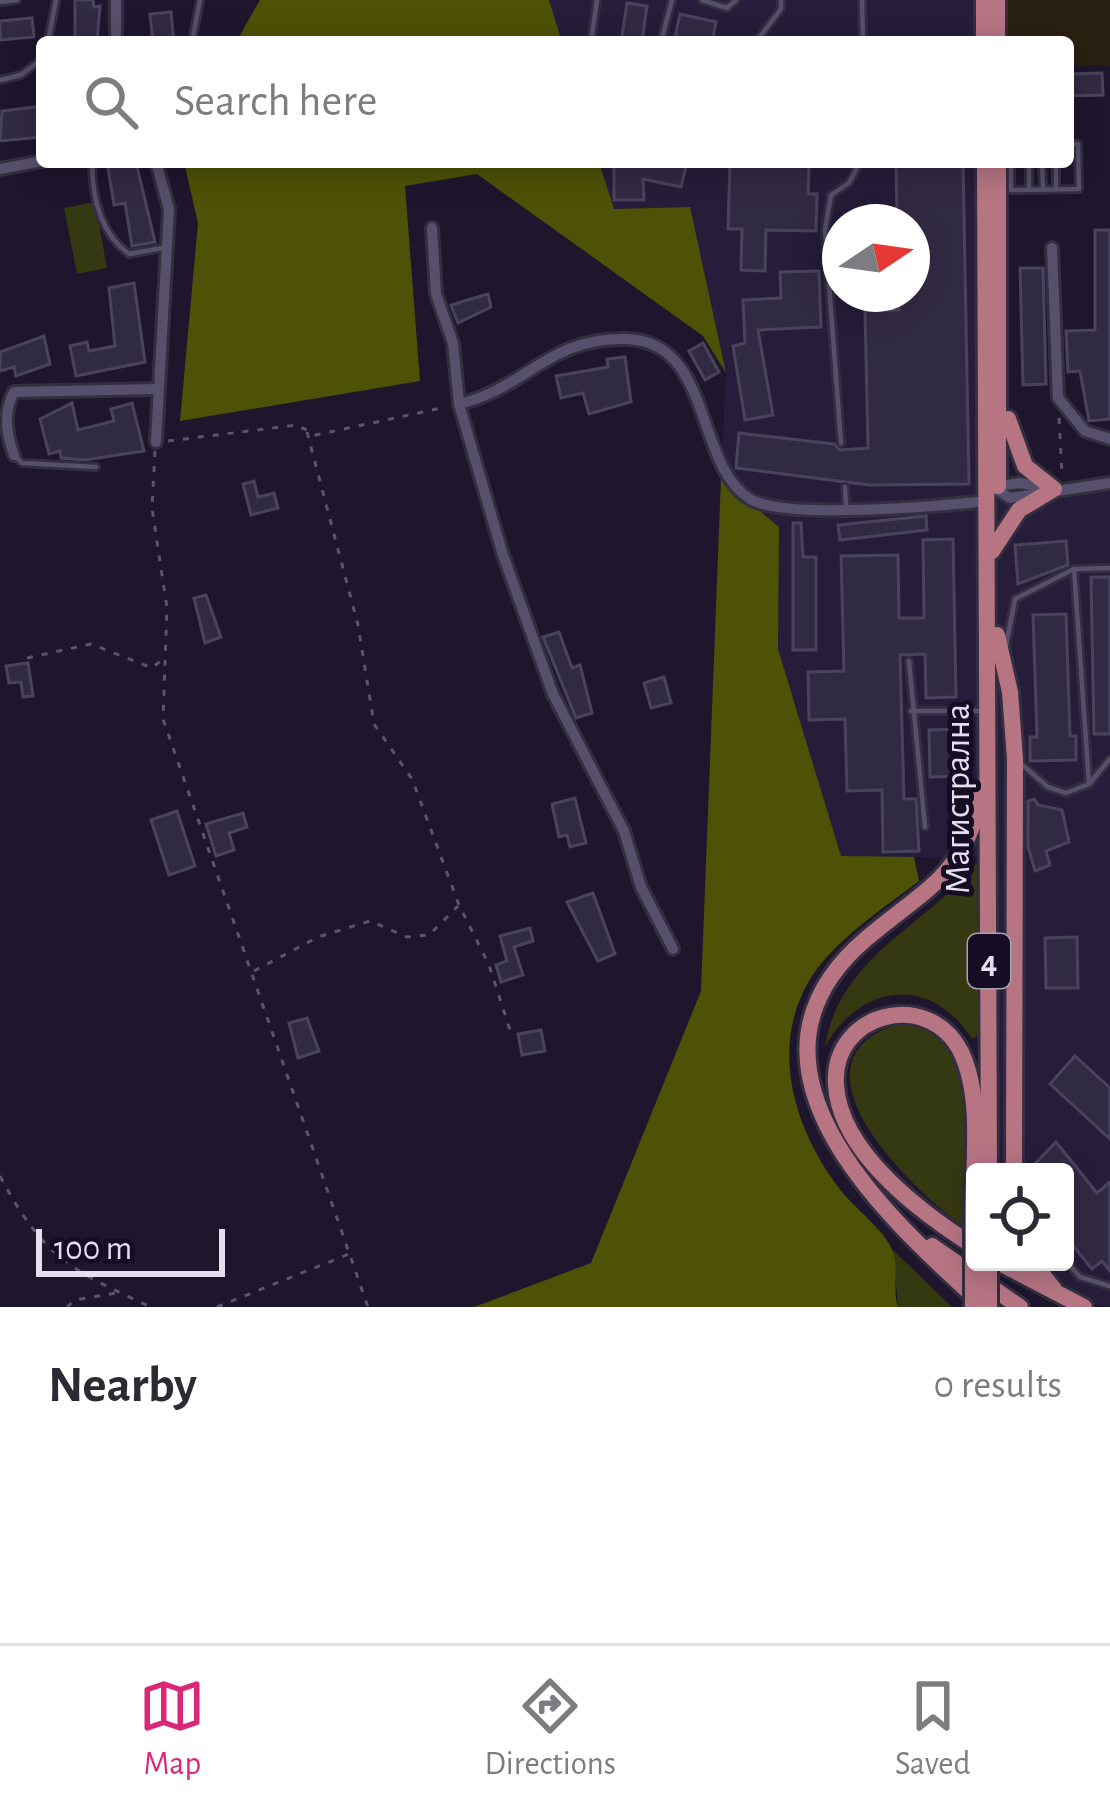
<!DOCTYPE html>
<meta charset="utf-8">
<style>
:root{--surface:#fff;--page:#f7f7f7;--text:#2b2b33;--muted:#7c7c81;--line:#e1e1e2;--accent:#db2777}
body{margin:0;font-family:"Alegreya Sans",sans-serif;background:var(--page);color:var(--text)}
.controls{position:absolute;right:36px;bottom:36px;display:grid;overflow:hidden;border-radius:12px;box-shadow:0 6px 30px #0003}
.controls button{width:108px;height:108px;display:grid;place-items:center;padding:0;border:0;border-bottom:3px solid var(--line);background:var(--surface);color:var(--text);font:60px sans-serif}
.compass{position:absolute;left:822px;top:204px;width:108px;height:108px;border-radius:50%;background:var(--surface);box-shadow:0 6px 30px #0003;rotate:77deg}
.scale{position:absolute;left:36px;bottom:30px;width:189px;box-sizing:border-box;padding-left:12px;border:6px solid #e3dfef;border-top:0;font-size:33px;line-height:42px;white-space:nowrap;color:#e3dfef;-webkit-text-stroke:9px #140d23;paint-order:stroke}
.list{margin:0;padding:0;list-style:none}
h2{display:flex;justify-content:space-between;align-items:center;height:156px;margin:0;padding:0 48px;font-size:51px}
h2 small{font-size:39px;font-weight:400;color:var(--muted)}
.icon{flex:none;width:66px;height:66px;fill:none;stroke:currentColor;stroke-width:2;stroke-linecap:round;stroke-linejoin:round}
.map{position:relative;flex:none;width:1110px;height:1307px;overflow:hidden}
.search{position:absolute;background:var(--surface);box-shadow:0 6px 30px #0003;left:36px;right:36px;top:36px;height:132px;display:flex;align-items:center;gap:30px;box-sizing:border-box;padding:0 42px;border-radius:12px;color:var(--muted);font-size:45px}
.sheet{height:336px;background:var(--surface)}
nav{display:flex;justify-content:space-around;align-items:center;box-sizing:border-box;height:168px;border-top:3px solid var(--line);background:var(--surface);font-size:33px;color:var(--muted)}
nav a{display:grid;justify-items:center;gap:6px}
nav .on{color:var(--accent)}
.map>svg:first-child{display:block}
.built{fill:#261d3a;fill-rule:evenodd}
.education{fill:#2a2011}
.green{fill:#353912}
.forest{fill:#4d5206}
.building{fill:#312a43;stroke:#4a435e;stroke-width:3}
.lines{fill:none;stroke-linecap:round;stroke-linejoin:round}
.service-casing{stroke:#332e40;stroke-width:10}
.minor-casing{stroke:#332e40;stroke-width:16}
.primary-casing{stroke:#332e40;stroke-width:22}
.path{stroke:#5b5569;stroke-width:3;stroke-dasharray:6 9;stroke-linecap:butt}
.service{stroke:#57506c;stroke-width:4.5}
.minor{stroke:#57506c;stroke-width:10}
.primary{stroke:#b77584;stroke-width:16}
.primary-bridge-casing{stroke:#332e40;stroke-width:22;stroke-linecap:butt}
.primary-bridge{stroke:#b77584;stroke-width:16}
.labels{text-anchor:middle;stroke-width:10;stroke-linejoin:round;paint-order:stroke}
.shield{fill:#140d23;stroke:#a5a0b2;stroke-width:3}
.shield-label{font-size:33px;font-weight:bold;fill:#e3dfef}
.street-label{font-size:36px;fill:#e3dfef;stroke:#140d23}
</style>
<div class="map">
<svg width="1110" height="1307" viewBox="0 0 1110 1307">
<rect width="100%" height="100%" fill="#1d162d"/>
<g class="built">
<path d="M549 0H980V42H562Z"/>
<path d="M599 162H980L982 496 1110 487V1307L1068 1301 1042 1262H1065V1172H990L989 858 841 857 778 649 779 527 721 478 726 373 689 207 613 209ZM840 222H912V294H840Z"/>
</g>
<path class="education" d="M1008 0H1110V65L1068 66V42H1008Z"/>
<g class="green">
<path d="M95 202 107 268 77 274 64 208Z"/>
<path d="M977 863 979 1035 972 1039C931 974 860 983 825 1047 840 956 924 928 977 863Z"/>
<path d="M910 1021C990 1039 966 1165 966 1228 909 1188 771 1053 910 1021Z"/>
<path d="M893 1250 952 1307H898Z"/>
</g>
<g class="forest">
<path d="M260 0H549L562 42H236Z"/>
<path d="M184 162H599L614 209 690 207 726 373 703 336 477 174 405 186 420 381 180 421 198 223Z"/>
<path d="M721 478 779 527 778 649 841 856 914 857 919 881C885 907 847 932 820 965 766 1034 790 1124 839 1188 853 1208 885 1229 893 1252 899 1269 892 1289 898 1307H474L591 1263 701 991Z"/>
</g>
<g class="building">
<path d="M75 0H93L94 7 100 6 97 42H75Z"/>
<path d="M627 3 647 6 642 42H621Z"/>
<path d="M171 12 174 42H153L150 14Z"/>
<path d="M680 14 716 22 712 42H674Z"/>
<path d="M32 18 34 37 0 40V21Z"/>
<path d="M1102 73 1103 95 1070 96 1069 74Z"/>
<path d="M42 106V137L0 141 2 111Z"/>
<path d="M107 162H136L155 242 132 246 125 203 114 205Z"/>
<path d="M614 162H687L681 187 643 179 644 200H614Z"/>
<path d="M730 162 809 166 808 194H817L816 231 766 230 765 271 741 270 742 229H728Z"/>
<path d="M896 162H963L969 484 869 485 736 468 739 433 834 444 840 450 868 448 865 310H899L898 294H912V222H897Z"/>
<path d="M1095 230H1110V419L1089 421 1080 371 1068 372 1066 331 1095 330Z"/>
<path d="M1020 268H1043L1046 384 1023 385Z"/>
<path d="M819 271 821 327 758 330 773 415 745 420 733 346 745 343 743 300 781 298 780 272Z"/>
<path d="M134 283 145 362 76 376 70 346 87 342 89 351 115 346 109 288Z"/>
<path d="M488 294 491 307 458 323 451 305Z"/>
<path d="M44 336 50 364 16 376 14 367 0 371V352Z"/>
<path d="M703 343 719 372 705 380 689 351Z"/>
<path d="M625 357 631 402 589 414 583 393 561 398 556 376 608 367 607 359Z"/>
<path d="M72 403 78 430 114 421 111 409 132 403 144 451 85 460 61 458 60 451 49 454 40 419Z"/>
<path d="M254 481 258 497 274 493 278 508 251 515 243 484Z"/>
<path d="M926 516 927 530 840 540 838 525Z"/>
<path d="M793 523H801L803 557H816V650H793Z"/>
<path d="M953 539 956 697 926 698 925 654 900 655 904 799H916L919 851 883 852 882 790 847 791 845 719 809 720 808 672 844 671 841 556 898 555 899 618H924L923 540Z"/>
<path d="M1066 541 1068 565 1018 584 1015 545Z"/>
<path d="M1091 577H1110V734H1094Z"/>
<path d="M206 595 221 637 205 643 194 598Z"/>
<path d="M1066 614 1070 736H1076V760L1030 761V737H1037L1033 615Z"/>
<path d="M559 632 572 668 580 665 592 713 576 718 543 637Z"/>
<path d="M28 663 33 696 23 697 21 682 9 683 6 666Z"/>
<path d="M664 677 671 703 651 708 644 683Z"/>
<path d="M958 729 959 776 930 777 929 730Z"/>
<path d="M575 798 586 843 570 847 567 835 559 837 552 804Z"/>
<path d="M1034 799 1038 805 1062 810 1069 842 1046 851 1050 865 1035 871 1028 847V801Z"/>
<path d="M177 811 195 866 169 875 151 820Z"/>
<path d="M243 813 247 827 229 833 234 850 216 856 206 824Z"/>
<path d="M593 893 615 954 598 961 567 902Z"/>
<path d="M530 928 533 941 514 947 523 975 501 982 496 965 507 961 500 936Z"/>
<path d="M1077 937 1078 988H1046L1045 938Z"/>
<path d="M307 1018 319 1051 298 1058 289 1023Z"/>
<path d="M541 1030 545 1051 522 1055 518 1034Z"/>
<path d="M1075 1056 1110 1088V1139L1050 1084Z"/>
<path d="M1056 1142 1097 1193 1110 1182V1271L1102 1261 1092 1269 1065 1236V1172H1027Z"/>
</g>
<g class="lines">
<defs>
<g id="service">
<path d="M702 0 727 8 736 0"/>
<path d="M862 0 863 42"/>
<path d="M0 2 17 0"/>
<path d="M48 42 56 0"/>
<path d="M192 42 200 0"/>
<path d="M591 42 597 0"/>
<path d="M661 42 672 0"/>
<path d="M756 42 781 9V0"/>
<path d="M0 80 21 75 42 59"/>
<path d="M92 162C92 198 100 233 129 254L168 247"/>
<path d="M1011 162V190L1079 189 1078 144H1068"/>
<path d="M1029 162V190"/>
<path d="M1042 162 1043 189"/>
<path d="M1056 162V189"/>
<path d="M841 443 825 230 831 195 849 183 860 162"/>
<path d="M14 455 22 463 96 467"/>
<path d="M845 487 846 506"/>
<path d="M1074 569 1089 784"/>
<path d="M1006 646 1015 599 1074 569 1110 568"/>
<path d="M909 661 925 827"/>
<path d="M911 711H984"/>
<path d="M1019 762 1048 787 1066 793 1089 784 1110 759"/>
<path d="M1065 1260 1080 1277 1110 1286"/>
</g>
<g id="minor">
<path d="M116 42V0"/>
<path d="M0 169 42 161"/>
<path d="M432 228 436 294 453 343 459 404 502 552 553 694 624 831 641 887 673 949"/>
<path d="M1052 248 1058 398 1085 431 1110 439"/>
<path d="M459 404C527 388 548 337 627 339 713 342 694 464 750 499 785 520 941 506 987 501"/>
<path d="M156 442 169 209 156 162"/>
<path d="M14 455C6 434 3 412 14 392L156 389"/>
<path d="M993 487 1010 498 1110 483"/>
<path d="M993 487 1020 483 1051 488"/>
</g>
<g id="primary">
<path d="M997 0V42"/>
<path d="M984 42V0"/>
<path d="M985 162 989 1172"/>
<path d="M998 486V162"/>
<path d="M992 551 1019 510 1054 489 1025 466 1008 419"/>
<path d="M997 635 1010 692 1015 759 1014 1172"/>
<path d="M973 1215C973 1165 983 1098 961 1052 929 988 831 1012 836 1085 840 1153 923 1214 975 1247"/>
<path d="M932 1246 1020 1307"/>
<path d="M998 1262 1084 1307"/>
<path d="M1032 1262 1054 1289"/>
<path d="M978 1300C882 1213 719 1063 867 938 926 888 965 876 981 793"/>
</g>
</defs>
<use href="#service" class="service-casing"/>
<use href="#minor" class="minor-casing"/>
<use href="#primary" class="primary-casing"/>
<g class="path">
<path d="M1059 418 1062 474"/>
<path d="M307 432 358 625 374 724 412 779 459 905 489 965 510 1030"/>
<path d="M168 441 297 425 316 435 446 407"/>
<path d="M155 451 152 508 167 608 163 719 368 1307"/>
<path d="M27 658 91 644 152 668 164 658"/>
<path d="M254 971 318 937 370 921 407 937 429 935 458 906"/>
<path d="M0 1176C43 1257 70 1270 151 1307"/>
<path d="M67 1307 75 1300 116 1293"/>
<path d="M217 1307 349 1254"/>
</g>
<use href="#service" class="service"/>
<use href="#minor" class="minor"/>
<use href="#primary" class="primary"/>
<defs>
<g id="primary-bridge">
<path d="M973 1215V1307"/>
<path d="M989 1262V1307"/>
</g>
</defs>
<use href="#primary-bridge" class="primary-bridge-casing"/>
<use href="#primary-bridge" class="primary-bridge"/>
</g>
<g class="labels">
<rect class="shield" x="968" y="934" width="42" height="54" rx="9"/>
<g class="shield-label">
<text x="989" y="973">4</text>
</g>
<g class="street-label">
<text transform="translate(956 799) rotate(-90)" y="13">Магистрална</text>
</g>
</g>
</svg>
<div class="controls">
<button><svg class="icon" aria-label="locate" viewBox="0 0 24 24"><circle cx="12" cy="12" r="6"/><path d="M12 2v4M12 18v4M2 12h4M18 12h4"/></svg></button>
</div>
<svg class="compass" viewBox="-18 -18 36 36"><path d="M0-13l5 13h-10z" fill="#e53935"/><path d="M0 13l5-13h-10z" fill="#7c7c81"/></svg>
<div class="scale">100 m</div>
<div class="search"><svg class="icon" aria-label="search" viewBox="0 0 24 24"><circle cx="10" cy="10" r="6"/><path d="M15 15l6 6"/></svg>Search here</div>
</div>
<section class="sheet">
<h2>Nearby<small>0 results</small></h2>
<ul class="list">
</ul>
</section>
<nav>
<a class="on"><svg class="icon" aria-label="map" viewBox="0 0 24 24"><path d="M3 6l6-2 6 2 6-2v14l-6 2-6-2-6 2zM9 4v14M15 6v14"/></svg>Map</a>
<a><svg class="icon" aria-label="directions" viewBox="0 0 24 24"><path d="M12 3l9 9-9 9-9-9zM9 14v-3h6M13 9l2 2-2 2"/></svg>Directions</a>
<a><svg class="icon" aria-label="saved" viewBox="0 0 24 24"><path d="M7 4h10v16l-5-4-5 4z"/></svg>Saved</a>
</nav>
